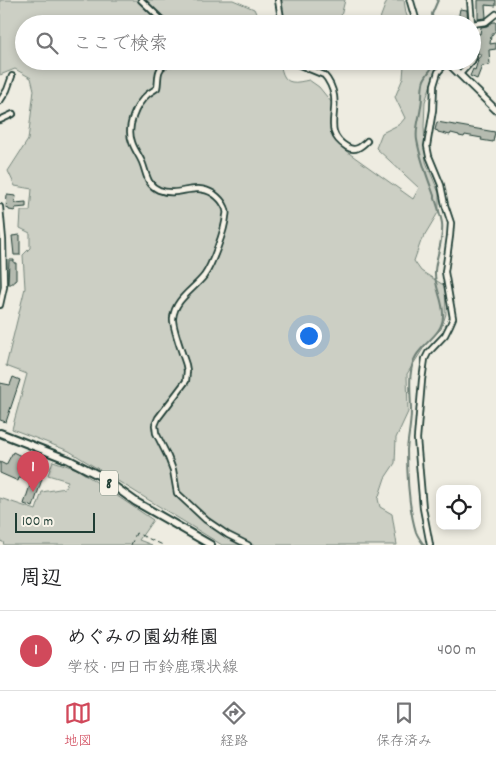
<!DOCTYPE html>
<html lang="ja">
<meta charset="utf-8">
<style>
:root{--surface:#fff;--page:#f2f2f2;--text:#202124;--muted:#757577;--line:#e0e0e0;--accent:#d1495b}
body{margin:0;font-family:Dekko,"Klee One",sans-serif;background:var(--page);color:var(--text)}
.controls{position:absolute;right:15px;bottom:15px;display:grid;overflow:hidden;border-radius:10px;box-shadow:0 2px 8px #0003}
.controls button{width:45px;height:45px;display:grid;place-items:center;padding:0;border:0;border-bottom:1px solid var(--line);background:var(--surface);color:var(--text);font:25px sans-serif}
.scale{position:absolute;left:15px;bottom:12px;width:80px;box-sizing:border-box;padding-left:5px;border:2px solid #1f3d34;border-top:0;font-size:14px;line-height:18px;white-space:nowrap;color:#1f3d34;-webkit-text-stroke:4px #f7f3e8;paint-order:stroke}
.you{position:absolute;left:308px;top:335px;width:18px;height:18px;margin:-12px;border:4px solid #fff;border-radius:50%;background:#1a73e8;box-shadow:0 0 0 8px #1a73e833}
.badge{display:grid;place-items:center;width:32px;height:32px;border-radius:50%;background:var(--accent);color:#fff;font-size:16px;font-weight:700}
.pin{position:absolute;translate:-50% -41px;filter:drop-shadow(0 1px 2px #0008)}
.pin::after{content:'';position:absolute;top:26px;width:18px;height:15px;background:inherit;clip-path:polygon(0 0,100% 0,50% 100%)}
.list{margin:0;padding:0;list-style:none}
h2{display:flex;justify-content:space-between;align-items:center;height:65px;margin:0;padding:0 20px;font-size:21px}
h2 small{font-size:16px;font-weight:400;color:var(--muted)}
.list li{display:grid;grid-template-columns:32px 1fr auto;gap:15px;align-items:center;box-sizing:border-box;height:80px;padding:0 20px;border-top:1px solid var(--line)}
.list b{display:block;font-size:19px;white-space:nowrap}
.list p{margin:0;font-size:16px;white-space:nowrap;color:var(--muted)}
.list em{font-size:16px;font-style:normal;color:var(--muted)}
.icon{flex:none;width:28px;height:28px;fill:none;stroke:currentColor;stroke-width:2;stroke-linecap:round;stroke-linejoin:round}
.map{position:relative;flex:none;width:496px;height:545px;overflow:hidden}
.search{position:absolute;background:var(--surface);box-shadow:0 2px 8px #0003;left:15px;right:15px;top:15px;height:55px;display:flex;align-items:center;gap:12px;box-sizing:border-box;padding:0 18px;border-radius:28px;color:var(--muted);font-size:19px}
.sheet{height:145px;background:var(--surface)}
nav{display:flex;justify-content:space-around;align-items:center;box-sizing:border-box;height:70px;border-top:1px solid var(--line);background:var(--surface);font-size:14px;color:var(--muted)}
nav a{display:grid;justify-items:center;gap:2px}
nav .on{color:var(--accent)}
.map>svg:first-child{display:block}
.green{fill:#cccfc4;stroke:#76867c}
.lines{fill:none;stroke-linecap:round;stroke-linejoin:round}
.stream{stroke:#6c7e74;stroke-width:2}
.building{fill:#b5bbb0;stroke:#1f3d34}
.street-casing{stroke:#1f3d34;stroke-width:8}
.secondary-casing{stroke:#1f3d34;stroke-width:9}
.primary-casing{stroke:#1f3d34;stroke-width:10}
.path{stroke:#1f3d34;stroke-width:1;stroke-dasharray:5 4;stroke-linecap:butt}
.street{stroke:#f7f3e8;stroke-width:4.5}
.secondary{stroke:#f7f3e8;stroke-width:5.5}
.primary{stroke:#f7f3e8;stroke-width:6}
.labels{text-anchor:middle;stroke-width:5;stroke-linejoin:round;paint-order:stroke}
.shield{fill:#f7f3e8;stroke:#60746a;stroke-width:1}
.shield-label{font-size:15px;font-weight:bold;fill:#1f3d34}
</style>
<div class="map">
<svg width="496" height="545" viewBox="0 0 496 545">
<rect width="100%" height="100%" fill="#eeece1"/>
<filter id="ink" filterUnits="userSpaceOnUse"><feTurbulence type="fractalNoise" baseFrequency=".02" numOctaves="2"/><feDisplacementMap in="SourceGraphic" scale="10" xChannelSelector="R" yChannelSelector="G"/><feConvolveMatrix kernelMatrix="1 2 1 2 8 2 1 2 1" color-interpolation-filters="sRGB"/></filter>
<g filter="url(#ink)">
<g class="green">
<path d="M0 0H233L254 9 261 24H24V61H280C281 69 283 81 292 82 296 83 304 81 309 80L319 87 336 108 334 136 346 151 413 199 419 188 376 148 382 133 400 124 405 118 395 97 403 78 404 65 398 61H435L436 69 425 102 424 127 426 162 439 193V211L421 241 414 261 421 271 445 286 446 314 441 329 426 344 407 374 408 412 396 438 395 463 385 478 378 499 380 507 392 514 397 545H222L69 451 12 429 27 374 6 366 25 288 23 255 30 248V233L20 228 21 211H30L32 189 15 186 8 171 28 140 34 90 31 78 15 69 0 75Z"/>
<path d="M277 0H345L339 24H316L284 18Z"/>
<path d="M387 0H404L406 13 410 24H378Z"/>
<path d="M53 461 77 469 153 520 139 540 152 545H4L3 542 0 541V498L36 510 42 492 65 488 68 481 48 475Z"/>
</g>
<g class="lines">
<g class="stream">
<path d="M433 24 432 14 438 0"/>
<path d="M424 545C421 541 418 537 416 532 409 509 407 474 407 450 408 437 411 424 411 412 411 394 407 371 416 356 424 342 443 334 443 316 444 301 434 287 435 271 436 255 444 240 442 223 440 212 436 201 432 190 426 174 420 157 417 140 415 128 420 117 421 106 423 97 421 88 424 80 427 73 433 67 437 61"/>
</g>
</g>
<g class="building">
<path d="M478 0H496V6L485 5 486 17 484 18 478 19Z"/>
<path d="M460 9 467 10 468 24H457Z"/>
<path d="M493 22H496V30L491 36 490 44 496 43V49L489 50 490 65 482 66 477 79 470 76 473 69 475 70 476 67 478 60H477L482 54H478L476 33 480 34 481 27 487 26Z"/>
<path d="M437 122 495 132 493 142 481 140 482 138 465 135 464 137 459 136V135L451 133 450 135 438 132V131L435 130Z"/>
<path d="M7 195 16 196 15 203 26 202V207L15 208V211L9 210V209L6 208Z"/>
<path d="M20 235V255H14L12 236Z"/>
<path d="M9 260H14V263H16V281H14V283H11V284H8Z"/>
<path d="M13 377 20 380 6 422 0 420V383L10 385Z"/>
<path d="M13 452 23 457 17 469 23 472 21 478H19L18 481 0 473V462L6 465Z"/>
<path d="M33 476 42 479 33 507 24 504Z"/>
</g>
<g class="lines">
<defs>
<g id="street">
<path d="M141 0 166 24"/>
<path d="M278 0 282 24"/>
<path d="M470 0 472 24"/>
<path d="M472 24 486 22 496 14"/>
<path d="M472 32 474 57 472 61"/>
<path d="M177 61C173 63 169 63 165 65 156 69 159 80 157 88 154 90 151 92 148 94 136 104 126 127 132 142 134 149 139 155 142 162 147 174 146 184 159 190 180 198 193 181 214 194 218 197 222 201 224 205 226 208 227 213 226 216 225 230 212 265 204 276 193 290 175 299 173 318 172 327 183 355 186 365L187 371 186 381 158 418 155 425 156 433 168 457 173 470 177 493 206 520 228 535 248 545"/>
<path d="M290 61 324 75C329 80 333 89 334 96 337 116 324 133 347 147 355 152 361 147 367 141"/>
<path d="M460 74 472 61"/>
<path d="M0 101 7 90 12 76"/>
<path d="M0 120 13 114"/>
<path d="M0 207 3 240 4 287 0 305"/>
<path d="M430 545 423 508 417 439 422 380 425 359 428 353 445 335 450 325 453 318 445 272 450 236 451 223 445 205 441 185 429 156 427 146 433 110 434 85 438 72 447 62"/>
</g>
<g id="secondary">
<path d="M410 0 417 24"/>
<path d="M446 61 496 110"/>
</g>
<path id="primary" d="M0 433 69 460 100 476 136 502 211 545"/>
</defs>
<use href="#street" class="street-casing"/>
<use href="#secondary" class="secondary-casing"/>
<use href="#primary" class="primary-casing"/>
<path class="path" d="M131 545 136 533 163 545"/>
<use href="#street" class="street"/>
<use href="#secondary" class="secondary"/>
<use href="#primary" class="primary"/>
</g>
</g>
<g class="labels">
<rect class="shield" x="100" y="470.5" width="18" height="25" rx="4"/>
<g class="shield-label">
<text x="109" y="488">8</text>
</g>
</g>
</svg>
<div class="controls">
<button><svg class="icon" aria-label="locate" viewBox="0 0 24 24"><circle cx="12" cy="12" r="6"/><path d="M12 2v4M12 18v4M2 12h4M18 12h4"/></svg></button>
</div>
<div class="scale">100 m</div>
<div class="you"></div>
<div class="pin badge" style="left:33px;top:492px">1</div>
<div class="search"><svg class="icon" aria-label="search" viewBox="0 0 24 24"><circle cx="10" cy="10" r="6"/><path d="M15 15l6 6"/></svg>ここで検索</div>
</div>
<section class="sheet">
<h2>周辺<small></small></h2>
<ul class="list">
<li><span class="badge">1</span><div><b>めぐみの園幼稚園</b><p>学校 · 四日市鈴鹿環状線</p></div><em>400 m</em></li>
</ul>
</section>
<nav>
<a class="on"><svg class="icon" aria-label="map" viewBox="0 0 24 24"><path d="M3 6l6-2 6 2 6-2v14l-6 2-6-2-6 2zM9 4v14M15 6v14"/></svg>地図</a>
<a><svg class="icon" aria-label="directions" viewBox="0 0 24 24"><path d="M12 3l9 9-9 9-9-9zM9 14v-3h6M13 9l2 2-2 2"/></svg>経路</a>
<a><svg class="icon" aria-label="saved" viewBox="0 0 24 24"><path d="M7 4h10v16l-5-4-5 4z"/></svg>保存済み</a>
</nav>
